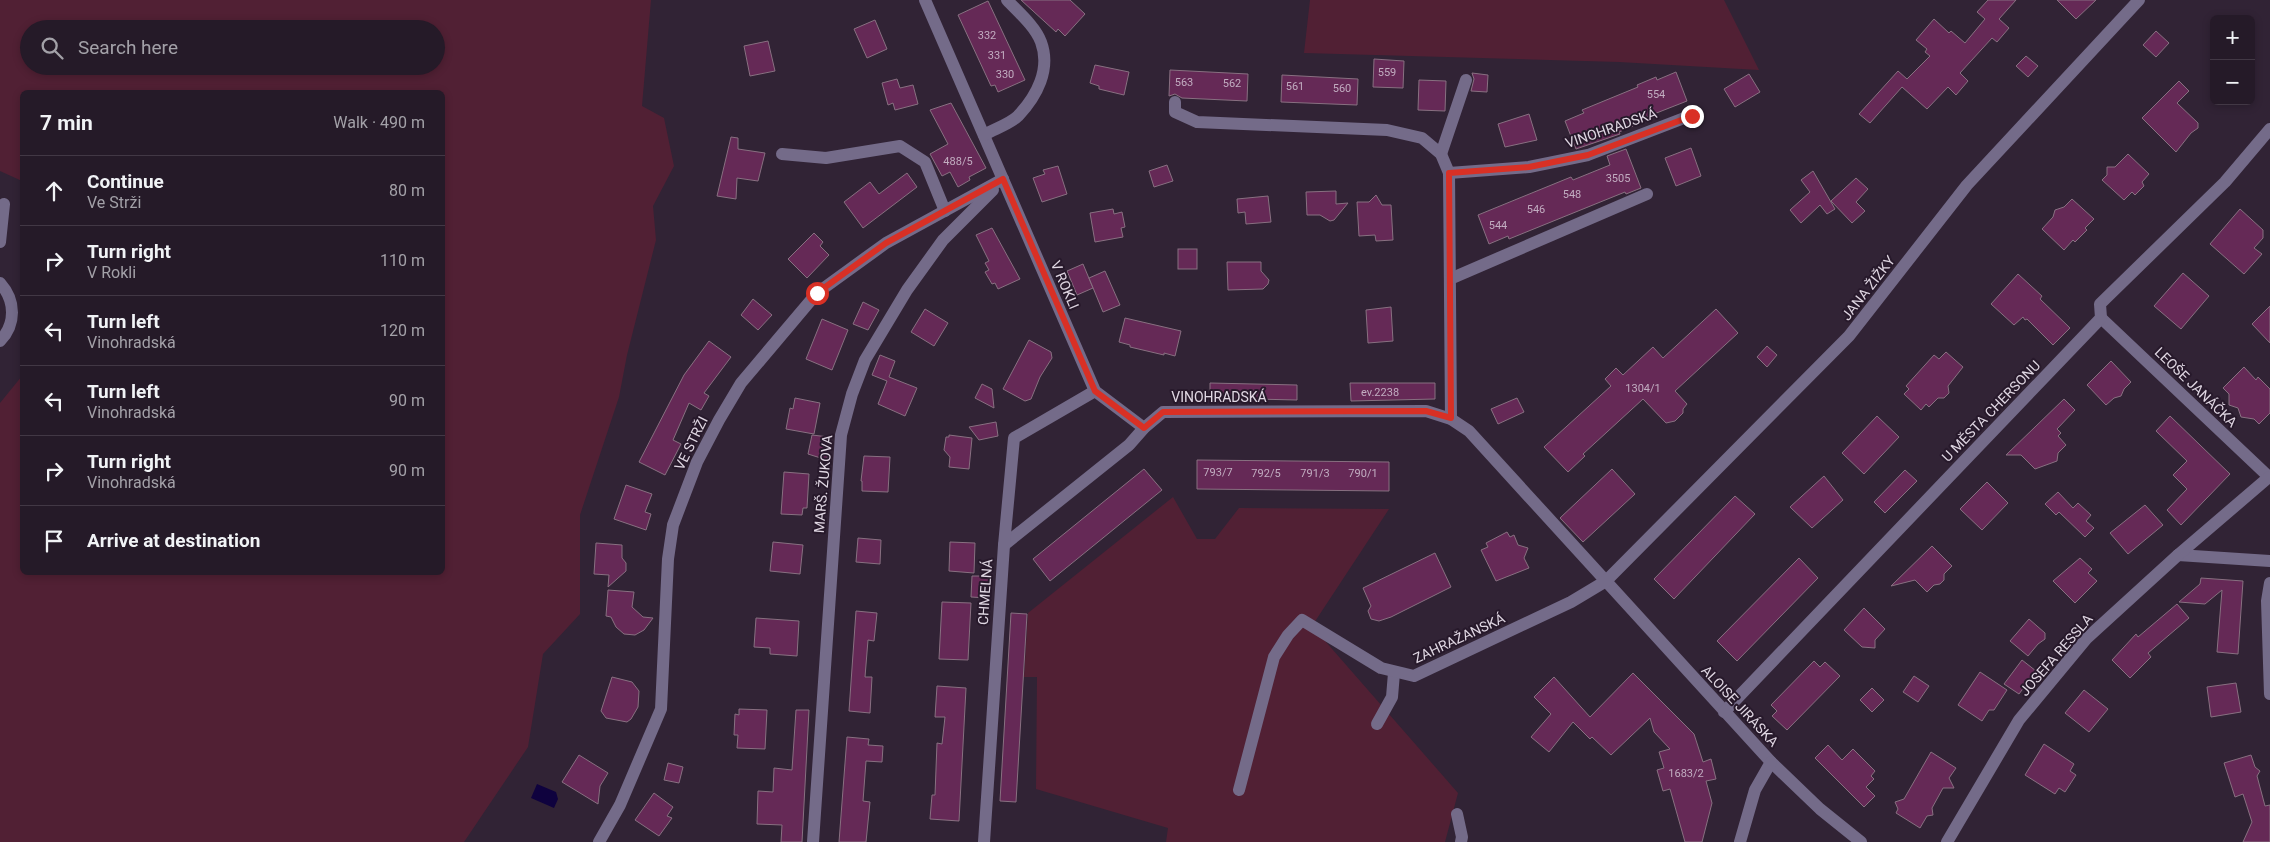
<!DOCTYPE html>
<meta charset="utf-8">
<style>
:root{--surface:#251a28;--page:#312734;--text:#f1f3f6;--muted:#a3a1a8;--line:#423845}
body{margin:0;font-family:Roboto,sans-serif;background:var(--page);color:var(--text)}
.controls{position:absolute;right:15px;top:15px;display:grid;overflow:hidden;border-radius:8px;box-shadow:0 2px 8px #0003}
.controls button{width:45px;height:45px;display:grid;place-items:center;padding:0;border:0;border-bottom:1px solid var(--line);background:var(--surface);color:var(--text);font:25px sans-serif}
.stop{position:absolute;width:15px;height:15px;margin:-11px;border:4px solid #d93025;border-radius:50%;background:#fff}
.stop.end{background:#d93025;border-color:#fff;box-shadow:0 1px 5px #0008}
.list{margin:0;padding:0;list-style:none}
h2{display:flex;justify-content:space-between;align-items:center;height:65px;margin:0;padding:0 20px;font-size:21px}
h2 small{font-size:16px;font-weight:400;color:var(--muted)}
.list li{display:grid;grid-template-columns:32px 1fr auto;gap:15px;align-items:center;box-sizing:border-box;height:70px;padding:0 20px;border-top:1px solid var(--line)}
.list b{display:block;font-size:19px;white-space:nowrap}
.list p{margin:0;font-size:16px;white-space:nowrap;color:var(--muted)}
.list em{font-size:16px;font-style:normal;color:var(--muted)}
.icon{flex:none;width:28px;height:28px;fill:none;stroke:currentColor;stroke-width:2;stroke-linecap:round;stroke-linejoin:round}
.map{position:relative;flex:none;width:2270px;height:842px;overflow:hidden}
.search{position:absolute;background:var(--surface);box-shadow:0 2px 8px #0003;left:20px;top:20px;width:425px;height:55px;display:flex;align-items:center;gap:12px;box-sizing:border-box;padding:0 18px;border-radius:28px;color:var(--muted);font-size:19px}
.panel{position:absolute;background:var(--surface);box-shadow:0 2px 8px #0003;left:20px;top:90px;width:425px;height:485px;border-radius:8px}
.map>svg:first-child{display:block}
.green{fill:#512034;fill-rule:evenodd}
.water{fill:#0f023e}
.building{fill:#652956;stroke:#887081}
.lines{fill:none;stroke-linecap:round;stroke-linejoin:round}
.minor{stroke:#746b89;stroke-width:12}
.route{stroke:#d93025;stroke-width:6}
.labels{text-anchor:middle;stroke-width:4;stroke-linejoin:round;paint-order:stroke}
.number-label{font-size:11px;fill:#c1acc0}
.street-label{font-size:14px;fill:#e0d7e3;stroke:#27192b}
</style>
<div class="map">
<svg width="2270" height="842" viewBox="0 0 2270 842">
<rect width="100%" height="100%" fill="#312335"/>
<g class="green">
<path d="M0 0H651L642 106 664 118 674 166 653 206 656 240 627 355 619 397 580 515V614L543 654 528 747 464 842H0V403L22 376V572H442V92H22V181L0 171ZM29 29H436V66H29Z"/>
<path d="M1310 0H1724L1759 70 1619 62 1304 53Z"/>
<path d="M1173 497 1197 539H1215L1239 508 1389 509 1312 626 1458 793 1445 842H1166L1168 828 1036 789 1037 677H1024L1028 613Z"/>
</g>
<path class="water" d="M537 784 556 792 558 799 554 808 531 798Z"/>
<g class="building">
<path d="M1021 0H1070L1085 14 1065 36 1058 29 1056 32Z"/>
<path d="M1988 0H2016L1999 19 2009 28 1997 42 1992 38 1960 73 1968 81 1956 95 1948 87 1927 109 1902 87 1870 123 1859 114 1898 71 1907 79 1930 56 1925 52 1927 49 1916 40 1934 19 1949 33 1951 31 1965 43 1985 19 1977 12Z"/>
<path d="M2057 0H2096L2076 19Z"/>
<path d="M988 1 1025 80 998 92 995 85 991 86 958 15Z"/>
<path d="M875 20 887 49 867 58 854 29Z"/>
<path d="M2156 31 2169 43 2156 57 2143 45Z"/>
<path d="M768 41 775 71 750 76 744 46Z"/>
<path d="M2026 56 2038 66 2028 77 2016 66Z"/>
<path d="M1374 59 1404 61 1403 88 1373 87Z"/>
<path d="M1095 65 1129 72 1124 95 1099 89V86L1090 83Z"/>
<path d="M1170 70 1248 74 1247 101 1182 98 1175 94 1169 96Z"/>
<path d="M1676 72 1687 101 1631 123 1633 126 1619 132 1620 134 1576 149 1565 121 1584 113 1582 110 1638 87 1637 85 1656 77 1657 80Z"/>
<path d="M1472 73 1488 75 1487 92 1471 91 1474 79Z"/>
<path d="M1749 74 1760 92 1735 107 1724 89Z"/>
<path d="M1282 75 1358 79 1357 105 1281 102Z"/>
<path d="M897 79 900 88 913 85 918 104 895 110 893 103 888 105 882 83Z"/>
<path d="M1419 80 1446 81 1445 111 1418 110Z"/>
<path d="M2179 81 2189 91 2177 103 2198 123V128L2191 133 2176 152 2142 118Z"/>
<path d="M951 103 986 168 969 177 970 180 958 187 950 172 942 176 930 154 948 144 930 110Z"/>
<path d="M1529 114 1537 140 1505 147 1498 124Z"/>
<path d="M731 137 738 138V149L765 153 758 181 737 178 736 199 717 196Z"/>
<path d="M1691 148 1701 176 1676 186 1665 158Z"/>
<path d="M1626 149 1641 188 1626 194 1625 192 1509 239 1508 236 1489 244 1478 215 1571 177 1573 180 1610 165 1607 156Z"/>
<path d="M2128 154 2149 174 2142 182 2144 186 2135 195 2132 192 2124 200 2102 180 2107 175V167H2115Z"/>
<path d="M1167 165 1173 181 1154 187 1149 171Z"/>
<path d="M1058 166 1067 194 1042 202 1033 178 1045 174 1043 170Z"/>
<path d="M1813 171 1835 209 1827 214 1820 205 1801 223 1790 210 1810 192 1801 180Z"/>
<path d="M907 173 917 187 863 228 844 202 870 182 879 194Z"/>
<path d="M1856 178 1868 189 1856 202 1865 211 1852 223 1831 201Z"/>
<path d="M1336 191V204L1348 203 1334 220 1330 221 1320 215H1307L1306 192Z"/>
<path d="M1376 195 1382 205H1391L1393 240 1376 241 1375 235 1359 236 1357 202H1369Z"/>
<path d="M1268 196 1271 222 1246 224 1245 212 1238 213 1237 199Z"/>
<path d="M2072 199 2094 219 2085 228 2087 230 2075 242 2073 240 2064 250 2042 229 2053 217 2055 210 2064 207Z"/>
<path d="M1113 209 1114 214 1122 212 1125 227 1121 228 1123 237 1095 242 1090 213Z"/>
<path d="M2240 209 2263 230V238L2254 248 2262 254 2244 274 2210 244Z"/>
<path d="M992 228 1020 279 998 289 995 283 992 284 985 272 989 270 985 263 989 261 976 235Z"/>
<path d="M814 233 823 242 820 246 829 255 807 278 788 259Z"/>
<rect x="1178" y="249" width="19" height="20"/>
<path d="M1227 262H1261V271L1269 280 1268 284 1263 289 1228 290Z"/>
<path d="M1083 264 1093 288 1077 295 1067 271Z"/>
<path d="M1105 271 1120 305 1103 312 1089 278Z"/>
<path d="M2183 273 2209 296 2181 329 2154 306Z"/>
<path d="M2018 274 2042 296 2040 299 2070 328 2053 345 2027 319 2025 320 2023 317 2014 325 1991 304Z"/>
<path d="M753 299 772 315 758 330 741 315Z"/>
<path d="M863 302 879 310 868 330 853 324Z"/>
<path d="M2270 306V343L2252 324Z"/>
<path d="M1391 307 1393 341 1368 343 1366 310Z"/>
<path d="M925 309 948 323 934 346 911 332Z"/>
<path d="M1716 309 1738 333 1675 391 1687 404 1683 409V413L1675 421 1666 423 1643 399 1583 454 1585 456 1568 472 1544 447 1611 386 1605 379 1616 368 1623 375 1653 347 1663 358Z"/>
<path d="M1125 318 1181 331 1175 356 1164 353V355L1130 347V345L1119 342Z"/>
<path d="M822 319 848 330 832 370 806 359Z"/>
<path d="M1029 340 1051 352 1052 358 1040 377 1031 399 1025 401 1003 389Z"/>
<path d="M709 341 731 357 704 393 709 396 701 410 689 403 673 440 681 444 665 475 639 462 684 375Z"/>
<path d="M1767 346 1777 355 1767 367 1757 357Z"/>
<path d="M1946 352 1963 367 1948 386 1949 393 1944 398H1938L1929 407 1926 404 1921 410 1904 394 1909 389 1906 386 1934 355 1939 359Z"/>
<path d="M880 355 895 361 889 377 917 388 905 416 878 404 887 381 872 375Z"/>
<path d="M2111 361 2131 382 2124 389 2121 396 2114 398 2106 405 2087 385Z"/>
<path d="M2244 367 2256 380 2258 377 2270 389V413L2259 424 2254 419 2241 417 2238 408 2229 405V394L2223 388Z"/>
<path d="M1210 383 1297 385V400L1210 398Z"/>
<path d="M1350 383H1435V399L1351 401Z"/>
<path d="M982 384 992 389 994 408 975 398Z"/>
<path d="M795 398 820 403 814 434 786 429 790 408 793 409Z"/>
<path d="M1517 398 1524 412 1498 424 1491 409Z"/>
<path d="M2064 399 2075 410 2057 429 2061 433 2058 436 2066 445 2058 453 2057 461 2035 469 2021 455H2006Z"/>
<path d="M1877 416 1899 437 1864 474 1842 453Z"/>
<path d="M2170 416 2230 474 2181 525 2167 510 2187 489 2173 475 2187 461 2156 431Z"/>
<path d="M996 422 998 436 979 440 969 427Z"/>
<path d="M812 435 829 437 827 460 808 454Z"/>
<path d="M949 435 972 438 969 469 949 467 950 457 944 450 946 437H949Z"/>
<path d="M864 456 890 457 888 492 862 491V481H861Z"/>
<path d="M1197 460 1389 462V491L1197 489Z"/>
<path d="M1144 469 1162 490 1050 581 1033 559Z"/>
<path d="M1612 469 1635 494 1583 542 1560 518Z"/>
<path d="M1905 470 1917 481 1885 513 1874 502Z"/>
<path d="M784 472 809 474 807 508H803L802 515 781 514Z"/>
<path d="M1824 476 1843 500 1812 528 1790 507Z"/>
<path d="M1987 482 2008 503 1982 530 1960 509Z"/>
<path d="M626 485 652 494 645 512 651 514 646 530 614 519Z"/>
<path d="M2058 492 2073 508 2078 503 2091 515 2086 521 2094 528 2085 537 2059 512 2056 515 2045 504Z"/>
<path d="M1735 496 1755 514 1674 599 1654 579Z"/>
<path d="M2145 505 2163 525 2128 554 2110 533Z"/>
<path d="M1507 532 1510 537 1514 535 1518 545 1528 548 1524 558 1529 568 1496 581 1481 550 1488 547 1486 543Z"/>
<path d="M858 538 881 540 880 564 856 562Z"/>
<path d="M773 542 803 545 800 574 770 571Z"/>
<path d="M950 542 975 543 974 573 949 571Z"/>
<path d="M596 543 622 545V558L626 563V571L608 587 609 575 594 574Z"/>
<path d="M1932 546 1952 566 1944 574V580L1940 584 1934 585 1927 592 1915 580 1891 586Z"/>
<path d="M1435 553 1451 587 1391 617 1379 621 1371 619 1368 611 1371 606 1363 588Z"/>
<path d="M1799 558 1818 578 1737 661 1717 641Z"/>
<path d="M2080 558 2092 569 2088 573 2097 581 2075 603 2053 581Z"/>
<path d="M972 576H989L988 598 971 597Z"/>
<path d="M2201 578 2243 581 2238 654 2217 652 2222 590 2205 604 2179 602 2200 584Z"/>
<path d="M608 590 634 592 632 607 643 617 653 618 644 630 635 635 624 634 616 627 611 617 606 616Z"/>
<path d="M942 602 971 603 968 660 939 659Z"/>
<path d="M2177 604 2189 618 2148 653 2151 657 2130 678 2112 660 2136 634 2138 637Z"/>
<path d="M1864 608 1885 629 1875 640V648L1862 647 1844 630Z"/>
<path d="M856 611 877 613 874 641 868 640 865 677H872L870 713 849 711Z"/>
<path d="M1011 613 1027 614 1016 802 1000 801Z"/>
<path d="M756 618 799 621 797 656 770 654V648L754 647Z"/>
<path d="M2029 619 2045 633V639L2038 644 2028 656 2010 641Z"/>
<path d="M2022 660 2036 671 2019 694 2004 684Z"/>
<path d="M1814 661 1820 667 1825 662 1840 676 1787 730 1772 716 1777 711 1771 705Z"/>
<path d="M1980 672 2007 690 1994 710H1989L1982 721 1958 705Z"/>
<path d="M1633 673 1694 734 1703 762 1711 759 1716 779 1706 781 1712 803 1702 842H1685L1670 789 1663 791 1657 770 1664 768 1659 752 1670 749 1654 732 1650 718 1611 755 1592 737 1590 739 1573 722 1549 752 1531 737 1551 714 1534 697 1554 677 1590 717Z"/>
<path d="M1914 676 1929 686 1918 702 1903 692Z"/>
<path d="M612 677 632 682 639 691 638 707 631 719 627 722 606 718 601 711Z"/>
<path d="M2236 683 2241 712 2211 717 2207 687Z"/>
<path d="M937 686 966 688 959 821 930 819 932 795H935L937 743 942 744 945 717H935Z"/>
<path d="M1872 688 1884 700 1872 712 1860 700Z"/>
<path d="M2084 690 2108 709 2089 732 2065 713Z"/>
<path d="M739 709 767 710 765 749 737 748 738 735H734L735 714 739 715Z"/>
<path d="M796 710H809L802 842H781L782 825 757 824 758 791 773 792 774 768 792 770Z"/>
<path d="M847 737 869 739 868 745 883 746 882 762 866 761 863 801 870 802 866 842H839Z"/>
<path d="M2044 744 2074 764 2070 771 2076 775 2065 792 2059 788 2055 794 2025 775Z"/>
<path d="M1828 745 1842 760 1853 749 1875 771 1871 776 1874 779 1866 787 1875 796 1864 807 1815 758Z"/>
<path d="M1931 752 1956 768 1949 778 1954 788H1943L1932 808 1933 815 1927 816 1920 828 1896 813 1898 809 1895 802 1904 799Z"/>
<path d="M579 755 608 773 600 786 598 804 562 782Z"/>
<path d="M2251 755 2255 767 2260 771 2257 776 2265 806 2270 805V842H2243L2252 822 2243 794 2235 797 2224 763Z"/>
<path d="M668 763 683 767 679 783 664 780Z"/>
<path d="M654 793 673 807 667 816 672 818 659 836 635 820Z"/>
</g>
<g class="lines">
<g class="minor">
<path d="M925 0 1095 391 1144 428"/>
<path d="M1175 102V112L1197 122 1387 130 1422 138 1441 154 1449 173 1451 419"/>
<path d="M984 135C994 129 1010 124 1018 116 1037 96 1051 69 1041 42 1035 26 1018 12 1007 0"/>
<path d="M782 154 826 158 900 146 925 162 945 211"/>
<path d="M1441 154 1466 80"/>
<path d="M1449 173 1529 167 1588 155 1692 115"/>
<path d="M0 242 4 204"/>
<path d="M1450 279 1647 194"/>
<path d="M0 283C16 301 16 324 0 341"/>
<path d="M2101 318 2270 478"/>
<path d="M1004 545 1129 445 1144 428 1163 412 1426 411 1451 419 1469 431 1771 762 1820 809 1861 842"/>
<path d="M2178 555 2270 561"/>
<path d="M2270 583 2267 601 2270 694"/>
<path d="M1724 712 2101 318 2100 304 2225 182 2270 129"/>
<path d="M1377 724 1392 697 1394 673"/>
<path d="M1239 790 1274 657 1288 635 1302 620 1381 668 1414 676 1571 602 1606 581 1849 336 1967 185 2139 0"/>
<path d="M1457 814 1462 837 1461 842"/>
<path d="M599 842 620 805 661 709 668 559 673 525 697 462 719 420 741 383 817 293 886 243 1003 179"/>
<path d="M813 842 841 435 852 394 865 360 907 290 943 240 993 190"/>
<path d="M984 842 1004 545 1014 438 1095 391"/>
<path d="M1740 842 1755 790 1771 762"/>
<path d="M1947 842 2019 720 2087 638 2178 555 2269 477"/>
</g>
</g>
<g class="lines">
<path class="route" d="M817 293 886 243 1003 179 1095 391 1144 428 1163 412 1426 411 1451 418 1449 173 1529 167 1588 155 1692 116"/>
</g>
<g class="labels">
<g class="number-label">
<text x="987" y="39">332</text>
<text x="997" y="59">331</text>
<text x="1387" y="76">559</text>
<text x="1005" y="78">330</text>
<text x="1184" y="86">563</text>
<text x="1232" y="87">562</text>
<text x="1295" y="90">561</text>
<text x="1342" y="92">560</text>
<text x="1656" y="98">554</text>
<text x="958" y="165">488/5</text>
<text x="1618" y="182">3505</text>
<text x="1572" y="198">548</text>
<text x="1536" y="213">546</text>
<text x="1498" y="229">544</text>
<text x="1643" y="392">1304/1</text>
<text x="1380" y="396">ev.2238</text>
<text x="1218" y="476">793/7</text>
<text x="1266" y="477">792/5</text>
<text x="1315" y="477">791/3</text>
<text x="1363" y="477">790/1</text>
<text x="1686" y="777">1683/2</text>
</g>
<g class="street-label">
<text transform="translate(1611 128) rotate(-19)" y="5">VINOHRADSKÁ</text>
<text transform="translate(1065 285) rotate(67)" y="5">V ROKLI</text>
<text transform="translate(1868 288) rotate(-52)" y="5">JANA ŽIŽKY</text>
<text transform="translate(2196 387) rotate(44)" y="5">LEOŠE JANÁČKA</text>
<text x="1219" y="402">VINOHRADSKÁ</text>
<text transform="translate(1991 411) rotate(-46)" y="5">U MĚSTA CHERSONU</text>
<text transform="translate(691 443) rotate(-64)" y="5">VE STRŽI</text>
<text transform="translate(823 484) rotate(-85)" y="5">MARŠ. ŽUKOVA</text>
<text transform="translate(985 592) rotate(-86)" y="5">CHMELNÁ</text>
<text transform="translate(1459 638) rotate(-25)" y="5">ZAHRAŽANSKÁ</text>
<text transform="translate(2056 655) rotate(-49)" y="5">JOSEFA RESSLA</text>
<text transform="translate(1740 706) rotate(47)" y="5">ALOISE JIRÁSKA</text>
</g>
</g>
</svg>
<div class="controls">
<button>+</button>
<button>−</button>
</div>
<div class="stop" style="left:817px;top:293px"></div>
<div class="stop end" style="left:1692px;top:116px"></div>
<div class="search"><svg class="icon" aria-label="search" viewBox="0 0 24 24"><circle cx="10" cy="10" r="6"/><path d="M15 15l6 6"/></svg>Search here</div>
<section class="panel">
<h2>7 min<small>Walk · 490 m</small></h2>
<ul class="list">
<li><svg class="icon" aria-label="ahead" viewBox="0 0 24 24"><path d="M12 20V5M6 11l6-6 6 6"/></svg><div><b>Continue</b><p>Ve Strži</p></div><em>80 m</em></li>
<li><svg class="icon" aria-label="right" viewBox="0 0 24 24"><path d="M7 20v-9h11M14 6l5 5-5 5"/></svg><div><b>Turn right</b><p>V Rokli</p></div><em>110 m</em></li>
<li><svg class="icon" aria-label="left" viewBox="0 0 24 24"><path d="M17 20v-9H6M10 6l-5 5 5 5"/></svg><div><b>Turn left</b><p>Vinohradská</p></div><em>120 m</em></li>
<li><svg class="icon" aria-label="left" viewBox="0 0 24 24"><path d="M17 20v-9H6M10 6l-5 5 5 5"/></svg><div><b>Turn left</b><p>Vinohradská</p></div><em>90 m</em></li>
<li><svg class="icon" aria-label="right" viewBox="0 0 24 24"><path d="M7 20v-9h11M14 6l5 5-5 5"/></svg><div><b>Turn right</b><p>Vinohradská</p></div><em>90 m</em></li>
<li><svg class="icon" aria-label="arrive" viewBox="0 0 24 24"><path d="M6 21V4h12l-3 4 3 4H6"/></svg><div><b>Arrive at destination</b></div></li>
</ul>
</section>
</div>
